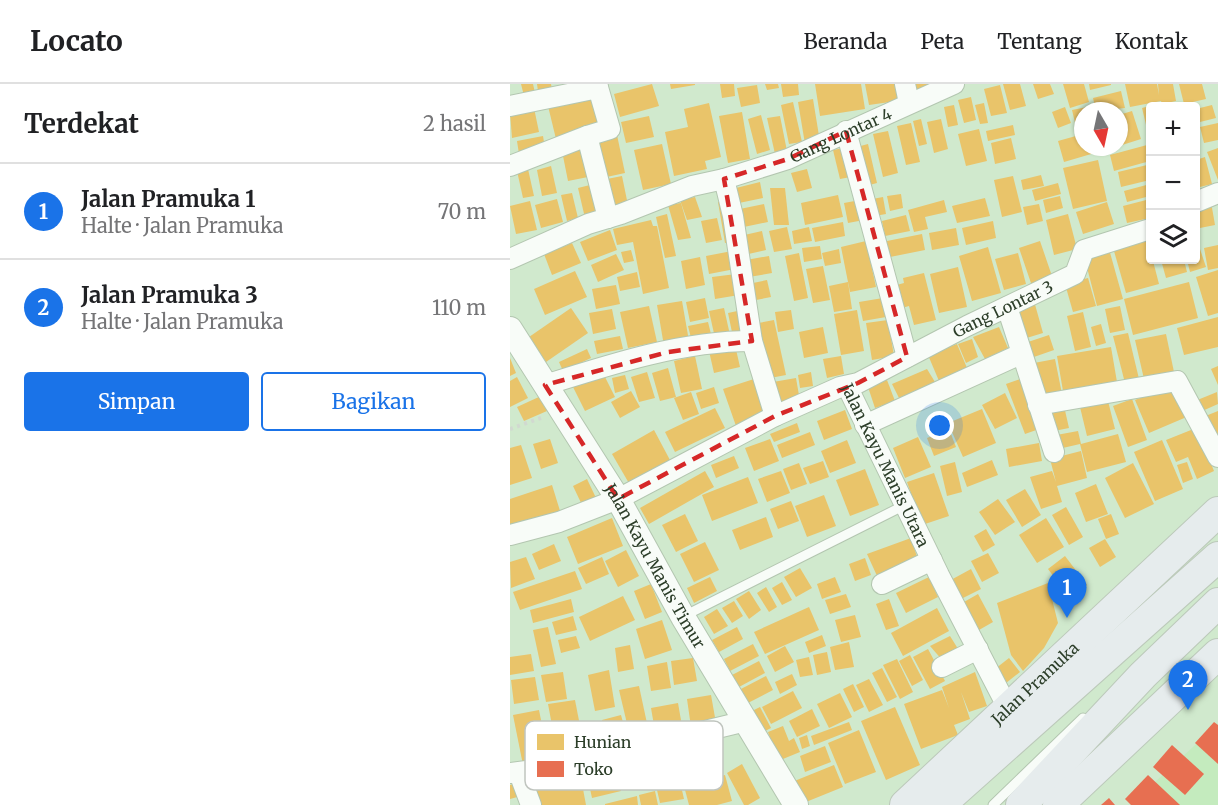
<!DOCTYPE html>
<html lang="id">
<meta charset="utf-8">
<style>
:root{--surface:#fff;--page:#f2f2f2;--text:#202124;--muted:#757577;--line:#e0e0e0;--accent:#1a73e8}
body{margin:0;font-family:Merriweather,serif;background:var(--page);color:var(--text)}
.controls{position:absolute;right:18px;top:18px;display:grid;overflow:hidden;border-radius:6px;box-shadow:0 2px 4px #0004}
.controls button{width:54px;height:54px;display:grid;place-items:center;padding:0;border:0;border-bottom:2px solid var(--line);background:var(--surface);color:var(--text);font:30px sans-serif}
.compass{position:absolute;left:564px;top:18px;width:54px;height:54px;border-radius:50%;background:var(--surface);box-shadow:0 2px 4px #0004;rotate:171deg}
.you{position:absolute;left:430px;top:342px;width:21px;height:21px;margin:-15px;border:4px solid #fff;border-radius:50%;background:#1a73e8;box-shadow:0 0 0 9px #1a73e833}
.badge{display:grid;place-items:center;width:39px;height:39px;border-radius:50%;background:var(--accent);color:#fff;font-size:20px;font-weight:700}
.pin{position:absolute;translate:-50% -50px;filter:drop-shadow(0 2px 3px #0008)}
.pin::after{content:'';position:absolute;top:32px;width:21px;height:18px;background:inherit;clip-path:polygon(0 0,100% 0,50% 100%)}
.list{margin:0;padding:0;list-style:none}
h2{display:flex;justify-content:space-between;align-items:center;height:78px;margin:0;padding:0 24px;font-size:26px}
h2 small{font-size:20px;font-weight:400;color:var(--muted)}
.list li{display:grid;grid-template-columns:39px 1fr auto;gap:18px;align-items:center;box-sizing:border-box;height:96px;padding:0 24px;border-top:2px solid var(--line)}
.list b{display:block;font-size:22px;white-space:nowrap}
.list p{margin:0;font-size:20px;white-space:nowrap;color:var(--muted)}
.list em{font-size:20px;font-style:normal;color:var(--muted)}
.actions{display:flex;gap:12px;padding:18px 24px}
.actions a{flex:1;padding:14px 0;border:2px solid var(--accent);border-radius:6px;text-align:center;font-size:21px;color:var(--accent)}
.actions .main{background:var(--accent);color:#fff}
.icon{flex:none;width:33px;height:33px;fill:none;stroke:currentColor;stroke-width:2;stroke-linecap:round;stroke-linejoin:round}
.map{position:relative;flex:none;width:708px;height:721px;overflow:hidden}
header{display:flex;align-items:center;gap:36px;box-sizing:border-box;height:84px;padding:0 30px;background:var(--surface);border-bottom:2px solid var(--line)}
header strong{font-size:28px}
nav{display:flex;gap:33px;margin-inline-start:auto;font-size:21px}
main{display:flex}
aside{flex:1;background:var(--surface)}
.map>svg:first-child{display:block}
.built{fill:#c4ebbe}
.homes{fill:#e9c46a}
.shops{fill:#e76f51}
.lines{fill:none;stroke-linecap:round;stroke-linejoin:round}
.service-casing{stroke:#b3c6b0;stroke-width:11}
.minor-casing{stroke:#b3c6b0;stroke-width:22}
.tertiary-casing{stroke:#b3c6b0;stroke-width:26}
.primary-casing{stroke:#bcc9ba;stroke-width:32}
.path{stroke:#d1d9d0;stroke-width:4;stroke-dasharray:3 4.5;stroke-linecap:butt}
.service{stroke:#f8fcf8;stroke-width:9}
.minor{stroke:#f8fcf8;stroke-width:20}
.tertiary{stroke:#f8fcf8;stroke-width:24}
.primary{stroke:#e6eced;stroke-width:30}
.marked{fill:none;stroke:#d62828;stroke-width:4.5;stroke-dasharray:12 8;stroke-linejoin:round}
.labels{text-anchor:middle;stroke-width:6;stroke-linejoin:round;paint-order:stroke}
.street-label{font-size:16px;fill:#2c3e29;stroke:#fff}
.key{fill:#fff;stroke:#c0c5bf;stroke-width:1.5}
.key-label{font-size:16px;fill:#2c3e29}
</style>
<header>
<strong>Locato</strong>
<nav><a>Beranda</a><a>Peta</a><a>Tentang</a><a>Kontak</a></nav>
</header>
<main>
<aside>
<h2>Terdekat<small>2 hasil</small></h2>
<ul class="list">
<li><span class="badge">1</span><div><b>Jalan Pramuka 1</b><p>Halte · Jalan Pramuka</p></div><em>70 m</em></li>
<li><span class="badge">2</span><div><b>Jalan Pramuka 3</b><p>Halte · Jalan Pramuka</p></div><em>110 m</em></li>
</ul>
<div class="actions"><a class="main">Simpan</a><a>Bagikan</a></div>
</aside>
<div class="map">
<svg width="708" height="721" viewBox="0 0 708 721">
<rect width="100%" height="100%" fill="#d0e9cd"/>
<path class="built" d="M708 640V721H620Z"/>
<g class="homes">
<path d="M11 0H23L26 13 15 16Z"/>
<path d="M27 0H41L43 11 29 14Z"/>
<path d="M142 0 149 22 110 33 104 10Z"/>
<path d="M160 0H185V1L161 5Z"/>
<path d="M210 0H224L225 12 212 14Z"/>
<path d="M255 0H268L269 4 257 6Z"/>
<path d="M271 0H288L289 11 273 13Z"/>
<path d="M305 0H351L355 25 310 32Z"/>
<path d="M355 0H391L394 16 359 21Z"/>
<path d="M400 0H425L426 4 402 8Z"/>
<path d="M493 0H510L516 22 500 26Z"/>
<path d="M523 0H540L544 10 528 15Z"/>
<path d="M553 0H574L579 18 560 24Z"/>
<path d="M579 0H601V1L580 6Z"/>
<path d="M615 0H647L649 11 648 0H663L666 17 652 20V22H644L652 20 651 17 620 23Z"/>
<path d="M669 0H692L696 15 674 20Z"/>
<path d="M247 1 250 19 231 23 227 4Z"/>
<path d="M490 1 497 29 481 32 474 5Z"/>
<path d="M611 7 615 24 586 27 583 14Z"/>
<path d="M86 11 93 44 46 55 38 22Z"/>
<path d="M461 13 466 36 454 39 448 16Z"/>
<path d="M303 15 310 58 295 60 288 18Z"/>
<path d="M283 18 292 58 279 60 271 21Z"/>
<path d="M199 19 211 73 195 77 197 85 164 92 155 48 178 43 174 25Z"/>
<path d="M474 19 478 39 470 40 465 21Z"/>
<path d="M444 21 448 41 438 43 434 23Z"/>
<path d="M702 21 706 34 690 38 686 25Z"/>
<path d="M582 22 583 27H573V45L567 47 562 26Z"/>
<path d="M640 22V48L638 49 632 24Z"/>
<path d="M555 23 561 39 548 44 542 28Z"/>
<path d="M24 24 29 48 2 54 0 29Z"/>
<path d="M622 27 631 55 609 62V31Z"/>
<path d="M232 28 240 75 218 79 209 32Z"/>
<path d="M251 31 260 66 247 70 238 35Z"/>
<path d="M139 32 144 53 116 59 111 38Z"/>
<path d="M270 32 277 67 265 70 257 34Z"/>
<path d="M411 35 417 60 409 62 403 37Z"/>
<path d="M431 35 438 65 424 69 417 38Z"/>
<path d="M401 39 410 78 396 81 387 42Z"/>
<path d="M708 39V56L694 59 690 43Z"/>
<path d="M503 41 505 51 478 57 476 47Z"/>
<path d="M469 45 477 77 456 82 448 50Z"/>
<path d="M378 47 388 89 373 93 363 50Z"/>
<path d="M573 50V63H586L588 68 554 78 548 57Z"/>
<path d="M107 51 115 89 92 94 83 56Z"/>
<path d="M33 52 35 64 9 70 7 57Z"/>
<path d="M501 54 506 75 485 80 481 59Z"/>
<path d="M152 60 161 100 133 106 124 66Z"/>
<path d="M358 60 367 99 352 103 343 64Z"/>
<path d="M637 61 640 77 604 87 600 71Z"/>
<path d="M76 62 83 92 58 97 52 67Z"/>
<path d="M339 63 346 92 330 95 323 66Z"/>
<path d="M708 64V96L697 68Z"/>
<path d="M695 73 702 100 686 104V76Z"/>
<path d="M588 76 597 117 563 125 553 84Z"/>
<path d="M637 81 640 96 611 103 608 88Z"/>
<path d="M41 82 47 109 32 112 27 86Z"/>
<path d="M18 85 24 112 13 114 7 87Z"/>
<path d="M297 85 302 104 287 108 281 89Z"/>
<path d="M531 91 534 102 513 106 511 96Z"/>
<path d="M112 92 119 126 104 129 97 95Z"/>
<path d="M503 92 512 128 492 133 484 96Z"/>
<path d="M250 98 253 114 229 119 226 104Z"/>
<path d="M548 99 551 110 525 117 522 106Z"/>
<path d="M84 100 91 130 75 134 68 104Z"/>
<path d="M640 100V112L617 118 614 107Z"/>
<path d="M260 104H275L279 141H264Z"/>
<path d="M62 109 68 134 57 137 51 111Z"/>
<path d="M391 110 393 124 380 127 377 112Z"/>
<path d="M328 111 333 133 295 141 291 119Z"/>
<path d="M550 112 553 124 536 129 533 116Z"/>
<path d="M185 113 192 133 177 136 170 116Z"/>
<path d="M373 113 376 130 359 133 357 116Z"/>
<path d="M475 114 480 132 447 139 442 122Z"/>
<path d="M47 115 53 138 31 144 25 121Z"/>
<path d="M640 115V134L617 139 613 122Z"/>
<path d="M217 116 225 157 215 159 208 118Z"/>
<path d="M350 116 354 136 338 139 334 119Z"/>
<path d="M434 116 437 128 415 133 418 145 404 148 398 126Z"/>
<path d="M20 117 27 146 6 150 0 122Z"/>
<path d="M597 118 604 140 573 150 566 128Z"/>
<path d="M701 118 705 141 690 144 686 124Z"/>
<path d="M171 119 181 154 168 156 158 121Z"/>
<path d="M254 120 258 138 229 144 225 126Z"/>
<path d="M529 120 533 137 517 141 513 123Z"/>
<path d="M157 130 166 172 155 174 146 133Z"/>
<path d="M558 130 567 165 544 171 536 136Z"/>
<path d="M396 131 400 147 375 152 372 137Z"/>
<path d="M207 134 212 156 196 159 191 137Z"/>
<path d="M141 136 143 142H147L159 204 133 210 123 158 107 161 103 145Z"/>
<path d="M483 137 486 154 456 161 452 144Z"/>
<path d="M333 138 335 152 305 158 302 144Z"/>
<path d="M277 143 282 165 264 168 259 147Z"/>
<path d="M299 143 302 157 284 160 282 147Z"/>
<path d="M446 144 449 161 422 166 419 149Z"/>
<path d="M100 146 107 166 78 177 70 158Z"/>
<path d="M252 147 256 166 234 171 230 152Z"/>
<path d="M412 150 415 166 375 174 372 158Z"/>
<path d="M636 150 649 200 616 209 602 160Z"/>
<path d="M356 157 366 203 340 208 331 163Z"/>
<path d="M530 157 543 195 522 202 509 164Z"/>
<path d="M62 159 71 179 42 191 34 170Z"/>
<path d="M708 161V184L698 186 694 164Z"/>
<path d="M310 162 312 175 294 178 292 164Z"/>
<path d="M689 162 696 183 680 188 677 176H686V163Z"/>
<path d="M478 163 491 209 462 217 449 172Z"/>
<path d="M329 165 331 179 315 182 312 169Z"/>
<path d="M599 165 613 215 587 222 574 172Z"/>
<path d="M121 166 124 177 114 179 111 168Z"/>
<path d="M222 167 225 185 199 190 196 172Z"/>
<path d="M289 169 298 214 284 217 275 172Z"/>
<path d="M508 169 516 200 494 206 485 175Z"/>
<path d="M106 170 114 186 88 198 81 181Z"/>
<path d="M259 172 262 189 239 193 236 176Z"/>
<path d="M190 173 195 201 176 205 171 177Z"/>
<path d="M651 176H674L677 188 656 194Z"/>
<path d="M313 182 320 216 303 219 296 185Z"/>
<path d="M448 183 457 223 429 229 420 190Z"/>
<path d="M708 186V229L698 232 686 193Z"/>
<path d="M65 187 77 213 35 231 24 205Z"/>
<path d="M127 188 130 203 110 207 107 193Z"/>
<path d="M414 189 426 236 404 241 399 222 388 225 383 202 394 199 393 194Z"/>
<path d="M226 190 229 211 205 215 202 193Z"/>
<path d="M578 194 586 222 563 228 555 200Z"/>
<path d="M257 196 261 213 241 217 238 200Z"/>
<path d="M338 198 342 225 324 228 319 202Z"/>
<path d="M679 198 688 234 623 251 614 215Z"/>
<path d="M106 201 110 220 86 225 82 205Z"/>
<path d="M195 214 199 234 180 238 176 218Z"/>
<path d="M373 214 376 233 353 237 349 218Z"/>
<path d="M172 217 179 257 154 262 147 221Z"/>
<path d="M524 217 533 249 510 256 501 223Z"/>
<path d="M139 222 147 258 118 264 110 228Z"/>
<path d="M610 222 615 246 600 249 595 225Z"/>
<path d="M61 224 78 249 36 278 19 253Z"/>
<path d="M214 224 220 251 205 254 199 227Z"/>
<path d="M102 225 106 245 83 250 79 229Z"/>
<path d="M232 226 237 250 223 253 218 229Z"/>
<path d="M281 226 284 245 268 248 265 228Z"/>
<path d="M347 226 354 267 331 271 324 230Z"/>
<path d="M573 228 581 263 565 267 557 232Z"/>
<path d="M708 233V263L674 271 667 244Z"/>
<path d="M264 236 276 291 255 295 243 240Z"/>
<path d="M378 236 384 272 362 276 356 239Z"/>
<path d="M198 238 202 254 182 258 178 242Z"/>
<path d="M591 240 596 259 586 262 581 243Z"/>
<path d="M313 243 318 269 294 274 289 248Z"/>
<path d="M489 243 498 264 475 275 463 253Z"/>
<path d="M618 249 630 299 616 303 603 252Z"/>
<path d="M656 250 664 288 634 295 625 256Z"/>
<path d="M539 251 544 266 521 274 515 259Z"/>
<path d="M110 252 113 265 87 270 84 257Z"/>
<path d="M462 255 468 273 456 279 448 260Z"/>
<path d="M447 260 457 284 429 297 418 271Z"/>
<path d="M225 261 230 283 204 289 199 267Z"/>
<path d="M601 263 607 298 553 307 547 272Z"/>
<path d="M77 265 81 274 53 287 49 278Z"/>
<path d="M185 272 192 305 171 309 164 277Z"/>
<path d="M331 272 334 290 317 294 313 275Z"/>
<path d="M0 274 6 289 0 292Z"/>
<path d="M545 275 552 310 531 314 524 279Z"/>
<path d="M708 282V301L701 285Z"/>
<path d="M158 284 166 313 150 317 142 289Z"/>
<path d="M417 285 425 298 389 314 382 300Z"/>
<path d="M137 288 145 314 129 318 121 293Z"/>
<path d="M301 288 303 302 290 304 288 291Z"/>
<path d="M93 289 105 313 75 327 63 303Z"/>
<path d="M115 291 119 305 105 309 102 294Z"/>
<path d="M7 293 18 314 0 323V297Z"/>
<path d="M286 294 290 317 268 324 263 298Z"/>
<path d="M513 294 532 344 515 350 496 300Z"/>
<path d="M244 295 256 333 226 342 213 305Z"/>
<path d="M377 296 385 317 365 324 358 303Z"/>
<path d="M666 300 679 332 639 349 625 316Z"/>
<path d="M204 303 209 319 191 325 186 309Z"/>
<path d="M121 307 130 323 110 334 101 318Z"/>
<path d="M181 308 189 330 173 336 164 314Z"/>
<path d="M707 308 708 320 690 328 685 317Z"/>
<path d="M495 309 507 334 485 345 472 321Z"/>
<path d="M31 312 37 327 14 337 7 323Z"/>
<path d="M597 313 605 345 577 352 569 319Z"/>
<path d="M622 315 637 356 618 363 603 322Z"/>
<path d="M554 322 559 344 539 348 534 326Z"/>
<path d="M205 324 215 344 165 368 155 348Z"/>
<path d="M472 325 486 359 453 373 438 339Z"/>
<path d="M335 326 342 345 314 356 307 337Z"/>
<path d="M708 327V368L693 333Z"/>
<path d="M287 339 290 348 264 358 260 350Z"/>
<path d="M686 344 704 387 687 395 678 373 666 378 656 356Z"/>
<path d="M439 345 446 363 424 372 417 354Z"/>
<path d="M144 346 161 378 120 401 102 370Z"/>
<path d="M568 347 571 360 608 350 616 378 577 388 570 360 544 366 541 352Z"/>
<path d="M300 348 305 361 272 374 267 361Z"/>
<path d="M408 353 421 383 395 394 383 364Z"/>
<path d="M40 355 48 379 31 385 23 360Z"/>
<path d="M260 355 269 377 244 387 235 364Z"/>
<path d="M337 356 346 379 320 389 311 367Z"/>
<path d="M652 356 673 405 645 417 624 368Z"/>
<path d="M529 359 532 377 499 383 496 365Z"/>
<path d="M11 361 22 394 0 401V364Z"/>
<path d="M571 367 577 394 547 402 552 418 531 425 520 393 542 387 546 398 540 375Z"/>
<path d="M224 372 229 384 206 394 201 381Z"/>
<path d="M482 376 488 391 457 403 452 389Z"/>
<path d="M313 377 319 393 300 400 293 384Z"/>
<path d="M445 378 452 408 437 412 430 382Z"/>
<path d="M677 378 683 395 673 399 667 381Z"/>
<path d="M289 379 297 400 281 406 273 385Z"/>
<path d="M623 379 644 420 615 434 595 394Z"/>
<path d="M355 385 369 421 340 432 326 396Z"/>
<path d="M195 387 204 403 139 440 130 424Z"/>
<path d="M271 387 280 409 257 418 248 395Z"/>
<path d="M424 389 439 432 412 441 397 398Z"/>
<path d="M238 393 248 419 202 437 192 411Z"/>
<path d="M77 395 87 416 73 423 63 402Z"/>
<path d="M586 400 598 430 576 438 565 409Z"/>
<path d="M42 401 51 430 0 447V415Z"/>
<path d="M515 405 531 431 512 443 496 416Z"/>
<path d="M314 411 326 442 297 453 285 422Z"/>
<path d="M488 415 505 438 485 451 469 428Z"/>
<path d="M281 417 289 437 268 445 260 425Z"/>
<path d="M556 423 573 453 559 461 542 431Z"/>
<path d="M175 430 188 457 166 468 152 441Z"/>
<path d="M601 430 609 450 596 455 588 435Z"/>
<path d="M256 433 263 453 230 466 222 446Z"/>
<path d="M102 434 113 462 68 480 57 453Z"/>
<path d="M536 434 554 463 527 479 509 451Z"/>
<path d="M476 445 485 461 473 468 464 452Z"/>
<path d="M401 454 409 479 368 494 357 470Z"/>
<path d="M595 455 606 473 590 483 579 464Z"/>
<path d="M195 458 209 486 184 498 170 470Z"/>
<path d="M44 460 51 477 29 486 22 470Z"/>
<path d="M116 466 129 492 108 503 95 477Z"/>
<path d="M478 469 489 489 472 498 461 477Z"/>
<path d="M555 472 577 501 560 514 538 485Z"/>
<path d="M16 473 25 495 1 504 0 478Z"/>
<path d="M92 473 99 490 76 500 68 484Z"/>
<path d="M355 474 361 491 345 497 339 480Z"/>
<path d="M290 484 302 504 286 513 274 493Z"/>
<path d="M461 485 471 505 449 516 439 497Z"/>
<path d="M65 487 72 505 10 526 3 508Z"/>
<path d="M200 493 207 507 184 519 177 504Z"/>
<path d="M325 493 331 508 312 515 307 500Z"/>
<path d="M419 493 428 513 396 529 386 509Z"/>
<path d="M272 498 282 516 272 521 262 504Z"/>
<path d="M538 499 548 539 534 564 513 587 501 571 487 519Z"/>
<path d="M141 500 152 528 135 535 124 507Z"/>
<path d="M256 503 267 523 259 528 247 509Z"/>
<path d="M239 507 251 526 239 535 226 515Z"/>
<path d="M336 510 341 523 320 530 315 516Z"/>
<path d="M468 510 483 538 462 550 447 522Z"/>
<path d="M113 512 125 536 80 557 69 533Z"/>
<path d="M61 515 64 528 23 539 20 526Z"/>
<path d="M379 515 389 542 376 546 366 520Z"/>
<path d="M224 517 233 532 222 539 212 524Z"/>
<path d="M299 523 309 546 255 570 244 548Z"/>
<path d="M427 524 439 547 393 572 381 549Z"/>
<path d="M207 525 218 542 204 550 194 533Z"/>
<path d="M345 531 351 553 331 558 325 536Z"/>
<path d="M63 532 67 546 46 551 42 538Z"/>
<path d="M152 536 162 566 135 575 126 545Z"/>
<path d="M38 543 46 580 31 583 23 546Z"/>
<path d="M227 543 233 555 209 568 202 556Z"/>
<path d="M312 551 316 562 299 569 295 558Z"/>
<path d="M66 552 70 564 51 569 48 556Z"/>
<path d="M440 552 450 568 433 577 420 562Z"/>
<path d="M339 558 344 583 325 586 320 563Z"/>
<path d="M243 560 249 572 220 587 214 575Z"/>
<path d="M120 561 124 585 108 588 105 564Z"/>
<path d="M275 562 284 578 265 588 257 572Z"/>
<path d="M418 565 435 597 420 605 403 573Z"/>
<path d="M317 568 321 588 307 591 303 571Z"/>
<path d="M21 570 24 587 0 591V573Z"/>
<path d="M400 571 413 596 402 602 389 577Z"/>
<path d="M299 573 303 591 290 593 286 576Z"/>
<path d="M183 574 187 597 164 601 161 577Z"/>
<path d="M499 574 510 588 496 599 485 585Z"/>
<path d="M387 575 403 608 390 615 373 581Z"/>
<path d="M249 577 255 589 229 603 222 591Z"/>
<path d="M157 578 161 604 141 607 137 582Z"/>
<path d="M372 584 387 613 377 618 362 589Z"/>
<path d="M99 586 105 623 85 627 78 591Z"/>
<path d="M53 588 57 615 36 618 31 591Z"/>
<path d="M465 588 477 622 459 628 451 608 460 635 444 641 448 651 411 665 394 620 432 606 439 624 432 603Z"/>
<path d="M282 590 287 601 270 610 265 598Z"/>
<path d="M256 592 263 606 236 620 229 606Z"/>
<path d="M25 593 29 616 4 620 1 596Z"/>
<path d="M359 595 373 621 359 628 346 601Z"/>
<path d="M343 600 354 623 344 628 333 605Z"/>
<path d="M129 602 138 644 119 648 109 606Z"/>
<path d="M283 607 292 624 261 640 252 623Z"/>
<path d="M330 609 342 633 319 644 307 620Z"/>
<path d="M201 611 206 639 181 643 177 615Z"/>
<path d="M65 616 71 647 44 652 38 620Z"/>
<path d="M168 619 172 642 145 647 141 624Z"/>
<path d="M250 623 261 644 251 649 240 628Z"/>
<path d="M385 623 410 681 376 696 351 637Z"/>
<path d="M302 625 310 642 287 653 279 637Z"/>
<path d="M29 626 39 676 13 681 3 631Z"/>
<path d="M111 631 118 657 98 662 92 636Z"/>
<path d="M339 638 342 646 304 661 301 652Z"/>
<path d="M273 642 279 657 284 654 290 668 268 677 258 648Z"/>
<path d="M349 646 366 688 335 700 318 659Z"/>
<path d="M297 651 300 662 292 665 289 654Z"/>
<path d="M315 662 321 678 295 688 290 672Z"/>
<path d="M232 680 250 714 238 721H234L217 689Z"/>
<path d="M324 681 333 703 291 720 282 698Z"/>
<path d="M106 685 111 707 82 714 77 691Z"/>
<path d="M215 691 222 717 207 721H179L174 702Z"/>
<path d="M71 694 76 721H23L20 701Z"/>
<path d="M8 699 11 712 0 715V701Z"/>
<path d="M171 702 174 715 150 719 147 706Z"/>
<path d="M145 707 148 721H131L129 711Z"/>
<path d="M127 712 128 721H95V720Z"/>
</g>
<g class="shops">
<path d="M704 638 708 641V680L685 659Z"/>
<path d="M662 661 694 690 675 711 643 683Z"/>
<path d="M638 691 670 721H621L615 715Z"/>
<path d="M599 714 605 721H591Z"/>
</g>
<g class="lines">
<defs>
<g id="service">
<path d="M174 532 395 421"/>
<path d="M483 721 573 634"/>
</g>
<g id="minor">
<path d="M87 0 100 45 77 52 98 134"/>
<path d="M395 0 399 19"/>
<path d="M0 22 88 4"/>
<path d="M336 47 397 273"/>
<path d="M0 82 77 52"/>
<path d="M214 95 223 132 242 257 265 332"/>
<path d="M686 118 708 109"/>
<path id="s1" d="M0 175 78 140 111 130 182 102 214 95 278 75 444 0"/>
<path d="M497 223 544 368"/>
<path d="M35 301C101 280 172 257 242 257"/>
<path id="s2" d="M337 302 429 491 499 626"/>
<path d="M528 321 667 297 708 373"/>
<path d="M355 341 504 273"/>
<path id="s3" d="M0 451 49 438 108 415 265 332 330 303 348 299 457 242 565 190 574 166 640 145"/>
<path d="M372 500 422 476"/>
<path d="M432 583 468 565"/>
<path d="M0 689 47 683 236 637"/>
<path d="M9 689 21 721"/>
</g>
<g id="tertiary">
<path id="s4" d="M0 245 108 415 173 533 286 721"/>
</g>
<g id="primary">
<path id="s5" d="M395 721 708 428"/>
<path d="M430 721 708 473"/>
<path d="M511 721 633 591 708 519"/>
<path d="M548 721 708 570"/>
</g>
</defs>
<use href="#service" class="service-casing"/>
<use href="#minor" class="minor-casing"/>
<use href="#tertiary" class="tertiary-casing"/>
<use href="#primary" class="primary-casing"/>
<path class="path" d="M0 345 31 334"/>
<use href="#service" class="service"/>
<use href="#minor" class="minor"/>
<use href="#tertiary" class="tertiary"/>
<use href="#primary" class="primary"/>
</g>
<path class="marked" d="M336 47 397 273 348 299 265 332 108 415 35 301 158 268 242 257 214 95 278 75Z"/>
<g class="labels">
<g class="street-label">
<text dy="6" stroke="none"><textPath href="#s1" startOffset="354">Gang Lontar 4</textPath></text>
<text dy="6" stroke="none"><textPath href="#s3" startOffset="544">Gang Lontar 3</textPath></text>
<text dy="6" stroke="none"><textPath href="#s2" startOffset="88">Jalan Kayu Manis Utara</textPath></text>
<text dy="6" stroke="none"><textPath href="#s4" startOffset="278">Jalan Kayu Manis Timur</textPath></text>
<text dy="6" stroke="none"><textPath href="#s5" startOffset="178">Jalan Pramuka</textPath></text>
</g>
</g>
<rect x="15" y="637" width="198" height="69" rx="9" class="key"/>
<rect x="27" y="650" width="27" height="16" fill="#e9c46a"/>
<rect x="27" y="677" width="27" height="16" fill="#e76f51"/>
<g class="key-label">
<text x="64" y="664">Hunian</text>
<text x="64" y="691">Toko</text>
</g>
</svg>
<div class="controls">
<button>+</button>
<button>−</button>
<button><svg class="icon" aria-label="layers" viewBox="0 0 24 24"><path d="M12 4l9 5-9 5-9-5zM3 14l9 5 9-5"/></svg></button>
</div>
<svg class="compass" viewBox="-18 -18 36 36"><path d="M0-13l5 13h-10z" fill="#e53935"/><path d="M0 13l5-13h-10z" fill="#757577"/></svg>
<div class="you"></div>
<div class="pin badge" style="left:557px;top:534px">1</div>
<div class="pin badge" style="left:678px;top:626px">2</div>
</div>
</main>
